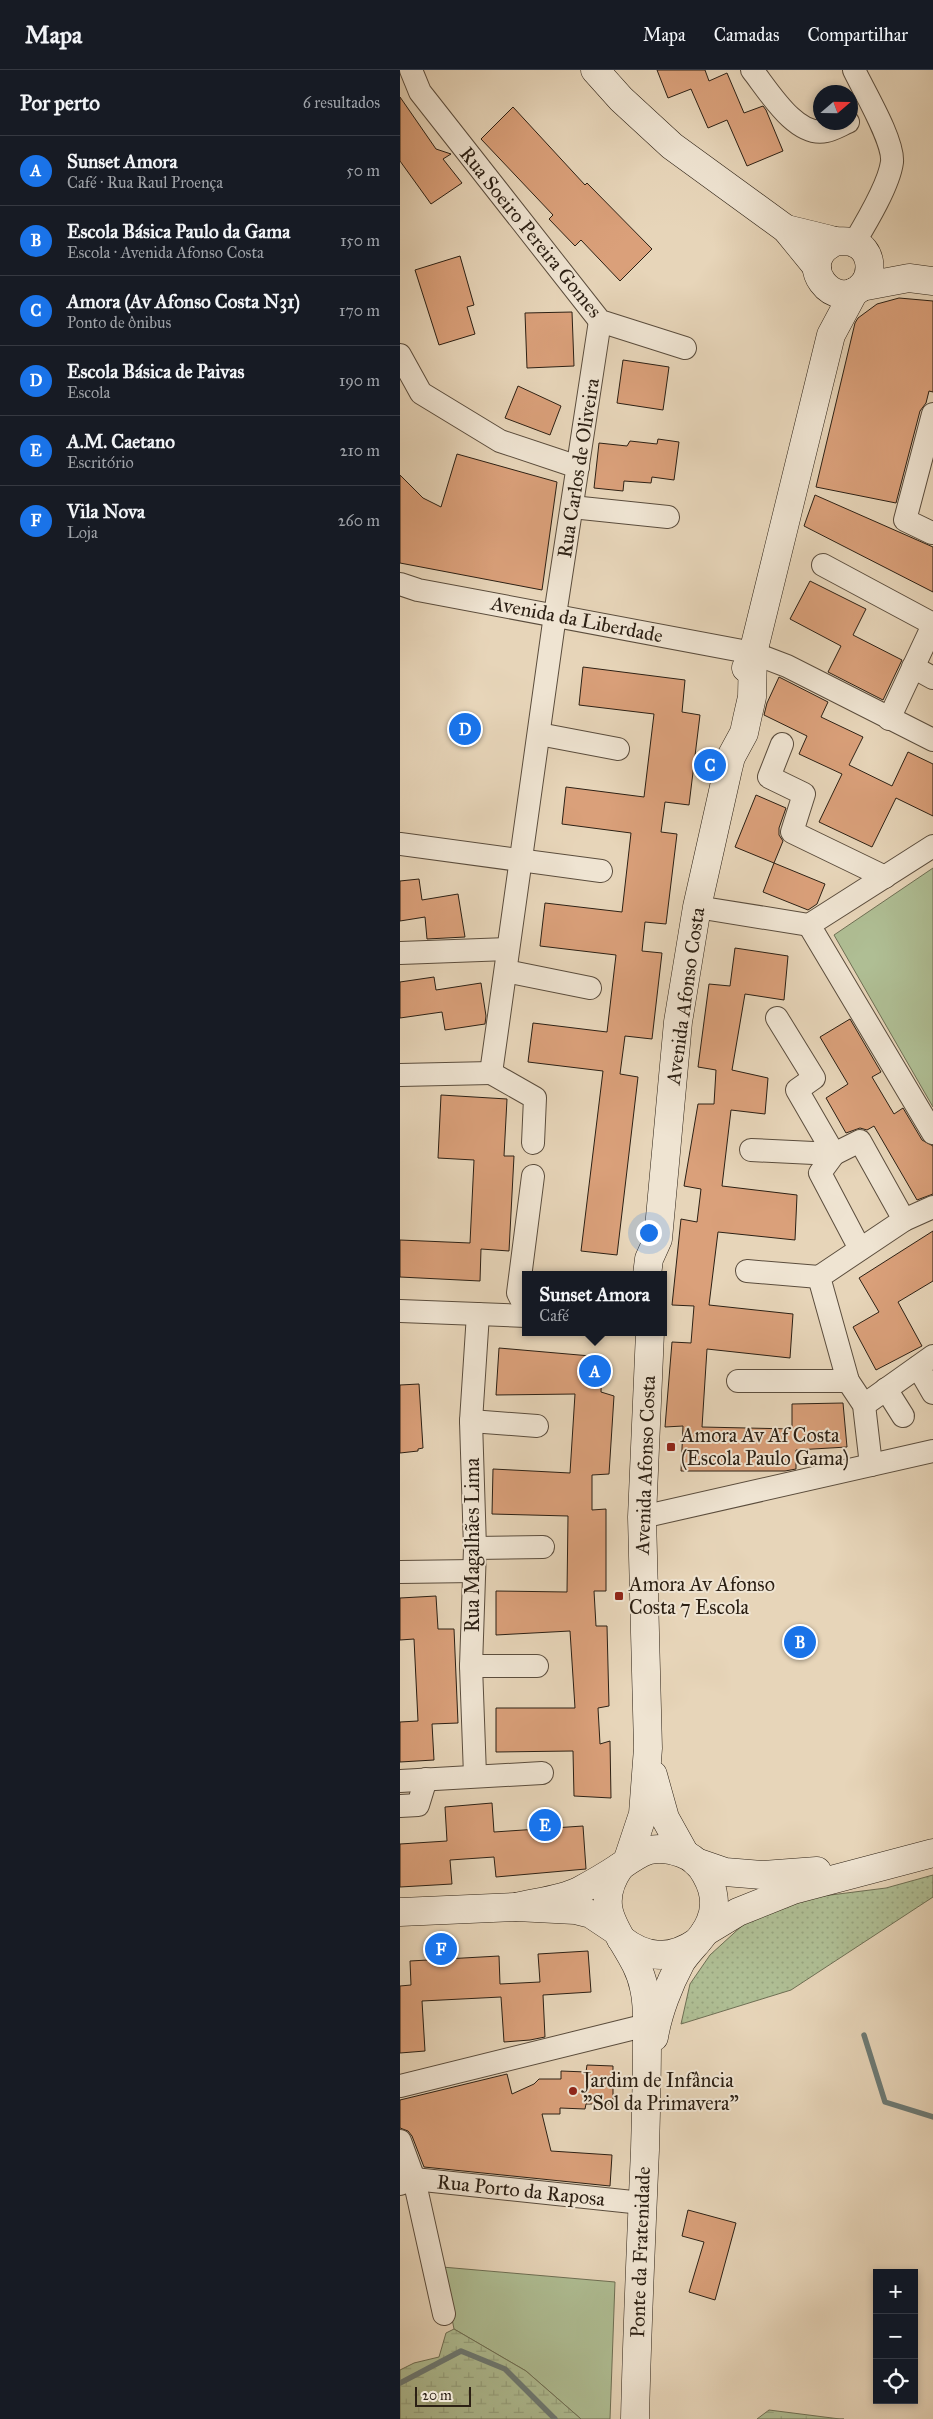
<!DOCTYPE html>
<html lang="pt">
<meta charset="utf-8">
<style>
:root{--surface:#171b24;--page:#20242c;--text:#f1f3f6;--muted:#9ea1a6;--line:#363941;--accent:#1a73e8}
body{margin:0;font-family:"IM FELL Great Primer",serif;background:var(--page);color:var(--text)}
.controls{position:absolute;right:15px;bottom:15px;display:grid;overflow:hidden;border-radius:0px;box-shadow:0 2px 8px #0003}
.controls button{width:45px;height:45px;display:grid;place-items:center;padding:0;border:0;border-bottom:1px solid var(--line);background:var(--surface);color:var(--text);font:25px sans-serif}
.compass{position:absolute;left:413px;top:15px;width:45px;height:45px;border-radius:50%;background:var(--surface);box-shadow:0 2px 8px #0003;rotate:70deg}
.scale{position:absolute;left:15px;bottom:12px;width:56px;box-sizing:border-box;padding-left:5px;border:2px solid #2c2014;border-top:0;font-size:14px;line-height:18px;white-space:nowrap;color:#2c2014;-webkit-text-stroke:4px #efe4d2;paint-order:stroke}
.you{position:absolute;left:248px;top:1162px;width:18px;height:18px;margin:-12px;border:4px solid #fff;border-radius:50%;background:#1a73e8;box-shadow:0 0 0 8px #1a73e833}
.badge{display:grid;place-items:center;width:32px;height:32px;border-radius:50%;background:var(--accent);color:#fff;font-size:16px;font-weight:700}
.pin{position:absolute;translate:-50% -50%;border:2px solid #fff;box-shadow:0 1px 5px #0006}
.popup{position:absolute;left:122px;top:1201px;width:145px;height:65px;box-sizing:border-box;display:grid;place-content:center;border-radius:0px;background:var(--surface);filter:drop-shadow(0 1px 4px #0005);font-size:16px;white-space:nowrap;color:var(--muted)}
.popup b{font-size:19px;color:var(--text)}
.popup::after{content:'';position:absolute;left:50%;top:100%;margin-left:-10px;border:10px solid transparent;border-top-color:var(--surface)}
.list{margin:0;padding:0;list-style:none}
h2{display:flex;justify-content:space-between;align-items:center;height:65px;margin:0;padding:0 20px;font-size:21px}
h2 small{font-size:16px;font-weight:400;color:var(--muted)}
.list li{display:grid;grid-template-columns:32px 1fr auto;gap:15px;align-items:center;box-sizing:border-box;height:70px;padding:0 20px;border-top:1px solid var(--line)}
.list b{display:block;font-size:19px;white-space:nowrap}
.list p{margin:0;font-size:16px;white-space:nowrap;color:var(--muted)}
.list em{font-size:16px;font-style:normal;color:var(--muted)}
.icon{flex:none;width:28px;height:28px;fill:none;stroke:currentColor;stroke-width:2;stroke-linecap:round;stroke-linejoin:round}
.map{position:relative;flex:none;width:533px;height:2349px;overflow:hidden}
header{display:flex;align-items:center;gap:30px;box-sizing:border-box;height:70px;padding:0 25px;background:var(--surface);border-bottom:1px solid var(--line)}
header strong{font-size:24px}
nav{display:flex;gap:28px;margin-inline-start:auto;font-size:18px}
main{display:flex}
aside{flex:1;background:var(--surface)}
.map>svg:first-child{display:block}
.grass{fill:#afbe94;stroke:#6e6f54}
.wetland{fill:url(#wetland-marsh);stroke:#6e6f54}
.park{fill:url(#park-dots);stroke:#6e6f54}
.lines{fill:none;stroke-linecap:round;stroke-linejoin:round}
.stream{stroke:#6d7b76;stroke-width:5.5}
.building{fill:#daa07a;stroke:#2c2014}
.street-casing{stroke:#5b4d3d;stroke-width:24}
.secondary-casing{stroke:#2c2014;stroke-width:29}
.street{stroke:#efe4d2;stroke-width:22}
.secondary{stroke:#efe4d2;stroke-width:28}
.poi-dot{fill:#8f2418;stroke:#efe4d2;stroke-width:2}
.labels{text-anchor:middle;stroke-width:4;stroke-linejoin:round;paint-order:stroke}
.street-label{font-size:20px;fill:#2c2014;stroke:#efe4d2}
.poi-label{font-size:20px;fill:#2c2014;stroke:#efe4d2;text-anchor:start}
</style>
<header>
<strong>Mapa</strong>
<nav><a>Mapa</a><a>Camadas</a><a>Compartilhar</a></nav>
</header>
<main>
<aside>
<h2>Por perto<small>6 resultados</small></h2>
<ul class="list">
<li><span class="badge">A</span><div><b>Sunset Amora</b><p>Café · Rua Raul Proença</p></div><em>50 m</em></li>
<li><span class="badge">B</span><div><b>Escola Básica Paulo da Gama</b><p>Escola · Avenida Afonso Costa</p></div><em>150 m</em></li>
<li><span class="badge">C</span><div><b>Amora (Av Afonso Costa N31)</b><p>Ponto de ônibus</p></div><em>170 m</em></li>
<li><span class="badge">D</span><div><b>Escola Básica de Paivas</b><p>Escola</p></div><em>190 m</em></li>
<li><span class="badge">E</span><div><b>A.M. Caetano</b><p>Escritório</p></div><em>210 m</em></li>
<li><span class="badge">F</span><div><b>Vila Nova</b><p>Loja</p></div><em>260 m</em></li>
</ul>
</aside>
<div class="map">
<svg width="533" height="2349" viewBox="0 0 533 2349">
<defs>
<pattern id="wetland-marsh" width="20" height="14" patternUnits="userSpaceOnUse" patternTransform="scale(1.25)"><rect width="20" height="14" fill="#afbe94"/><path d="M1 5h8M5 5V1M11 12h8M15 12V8" fill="none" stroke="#97a37f"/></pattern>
<pattern id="park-dots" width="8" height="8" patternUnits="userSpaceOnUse" patternTransform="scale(1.25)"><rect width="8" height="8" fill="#afbe94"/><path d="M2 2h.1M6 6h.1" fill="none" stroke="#97a37f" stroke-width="1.8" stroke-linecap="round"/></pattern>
</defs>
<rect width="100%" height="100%" fill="#e7d5b9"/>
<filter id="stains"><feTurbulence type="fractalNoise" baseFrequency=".004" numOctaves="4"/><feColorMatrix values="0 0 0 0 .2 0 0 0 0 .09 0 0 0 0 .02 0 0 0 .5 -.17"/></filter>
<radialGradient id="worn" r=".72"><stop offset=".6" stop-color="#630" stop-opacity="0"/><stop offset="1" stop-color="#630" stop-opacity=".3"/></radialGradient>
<g class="grass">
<path d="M533 798V1037L434 865Z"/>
<path d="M42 2197 215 2212 210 2349H181L126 2301 54 2259Z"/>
</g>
<g class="wetland">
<path d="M54 2259 126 2301 181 2349H0V2300L14 2293 39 2287 46 2263Z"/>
<path d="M369 2340 440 2349H444H357Z"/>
</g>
<path class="park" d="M533 1805V1827L391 1920 281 1954 290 1914 310 1885 345 1853 399 1829 486 1818Z"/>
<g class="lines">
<g class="stream">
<path d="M464 1965 485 2032 533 2047"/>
<path d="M0 2313 61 2281 105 2299 155 2349"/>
</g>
</g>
<g class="building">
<path d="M257 0H305L309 11 327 3 344 43 363 36 366 40 383 81 347 96 327 50 308 58 291 19 268 28Z"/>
<path d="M0 27 36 79 51 84 43 89 62 113 31 134 0 91Z"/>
<path d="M113 37 185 115 187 113 252 179 220 211 181 170 175 176 149 149 153 145 81 69Z"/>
<path d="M60 186 74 235 67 237 75 264 39 275 15 200Z"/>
<path d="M499 228 533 231V322L529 321 526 333 520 341 496 433 416 417 455 253 458 248 477 234Z"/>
<path d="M172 242 174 296 127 298 125 243Z"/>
<path d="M223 290 269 297 263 340 217 333Z"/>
<path d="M118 316 161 336 150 365 105 348Z"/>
<path d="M258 369 279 372 274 410 252 407 251 413 224 411 223 421 194 418 199 373 227 376 230 371 257 374Z"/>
<path d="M57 384 157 412 142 520 0 493V405L23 428 41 437Z"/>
<path d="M415 425 533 477V522L404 456Z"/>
<path d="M410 511 466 539 453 565 502 590 483 630 428 602 441 576 390 549Z"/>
<path d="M183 597 285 610 282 642 300 645 289 735 265 732 261 762 277 764 266 854 245 852 242 881 262 883 252 969 225 966 220 1004 238 1007 217 1185 181 1181 203 1001 128 992 133 953 207 962 216 885 140 876 145 833 222 842 231 763 162 754 166 717 244 727 254 644 179 635Z"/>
<path d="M379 607 428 632 421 647 463 667 449 695 492 716 508 682 533 694V746L496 728 472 777 419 752 442 704 399 684 407 666 364 645 367 633Z"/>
<path d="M356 725 386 738 379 758V765L383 771 374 793 335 777Z"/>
<path d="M374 793 425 814 417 834 408 840 363 822Z"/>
<path d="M19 809 22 830 58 824 65 867 27 869 25 847 0 851V811Z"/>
<path d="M335 878 388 886 384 930 345 924 332 1000 368 1008 365 1044 331 1040 322 1116 397 1125 395 1170 318 1162 309 1235 393 1244 390 1288 307 1279 302 1357 392 1359V1334L443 1333 447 1377 396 1380V1399L385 1401H281L283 1356 265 1357 272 1272 291 1273 294 1236 272 1235 281 1149 297 1152 301 1119 284 1116 298 1034H314L316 1000 298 997 309 914 330 916Z"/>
<path d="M34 907 36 920 81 913 86 946 85 954 45 960 42 942 0 948V912Z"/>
<path d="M450 949 481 1002 472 1007 494 1044 503 1038 522 1070 533 1076V1124L517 1130 474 1056 467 1060 460 1058 446 1063 426 1028 448 1014 420 967Z"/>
<path d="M41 1025 107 1029 104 1086H114L109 1181 81 1179 80 1211 0 1207V1170L70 1173 74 1090 38 1088Z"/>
<path d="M533 1161V1211L498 1232 522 1276 476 1300 453 1257 479 1242 459 1208Z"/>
<path d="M99 1278 202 1287 201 1322 214 1326 209 1404 192 1405V1440L206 1439V1521H194L196 1556H207L209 1636 198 1638 200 1674 210 1671 211 1728 174 1726 173 1681 96 1682V1638H175L170 1561 96 1565V1521L167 1522 168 1446 92 1444 93 1399 170 1403 175 1324 96 1325Z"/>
<path d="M19 1314 23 1378 18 1379V1381L0 1383V1315Z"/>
<path d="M36 1526 38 1559H54L58 1653 32 1654 34 1690 0 1692V1652L18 1651 14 1569 0 1570V1528Z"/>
<path d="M92 1733 94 1762 183 1756 186 1799 96 1807 94 1787 50 1790 52 1814 0 1817V1774L47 1771 45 1737Z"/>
<path d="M188 1881 191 1922 143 1925 145 1967 130 1970 104 1972 101 1927 22 1931 25 1981 0 1983V1916L11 1915 10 1891 99 1886 100 1914 140 1912 138 1884Z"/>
<path d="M187 1995 213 1996V2034H186L185 2039 160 2038V2044H142L151 2081 212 2085 210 2116 24 2097 12 2066 8 2061 0 2058V2030L107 2004 112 2024 134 2014 139 2009H161V2001L186 2002Z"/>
<path d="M288 2140 336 2153 315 2230 289 2222 304 2172 282 2166Z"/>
</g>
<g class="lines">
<defs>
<g id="street">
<path d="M11 0 20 22 200 251 285 278"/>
<path d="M352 0C368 20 396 68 426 61 433 60 441 55 448 52"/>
<path d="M454 0C464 21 494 71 492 92 489 115 466 153 454 173"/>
<path d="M0 285 21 323 100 371 178 397"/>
<path d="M172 437 268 447"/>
<path d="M532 463 505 450 533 344"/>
<path d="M423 495 533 554"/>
<path d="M0 514 18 520 353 583 387 596 533 670"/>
<path d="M513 597 533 608"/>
<path d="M489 649 533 555"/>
<path d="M139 664 218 679"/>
<path d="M382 674 369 707 404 724 392 762 485 807"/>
<path d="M0 774 201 801"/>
<path d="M297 837 409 855 533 776"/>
<path d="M409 855 533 1063"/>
<path d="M0 883 108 879"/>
<path d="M106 901 190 918"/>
<path d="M377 948 414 1008 397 1020 434 1084 460 1071 504 1150 419 1207 448 1311 464 1335 471 1395"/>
<path d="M0 1005 91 1003"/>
<path d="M133 1073 135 1028 91 1003 155 545 200 251"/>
<path d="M351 1080 434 1084 420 1103 460 1179"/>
<path d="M504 1150 533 1137"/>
<path d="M347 1201 419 1207"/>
<path d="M126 1239 118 1223 133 1106"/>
<path d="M0 1241 126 1246"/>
<path d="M518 1297 533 1323"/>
<path d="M338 1311H448"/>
<path d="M486 1319 503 1346"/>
<path d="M464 1335 533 1286"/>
<path d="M71 1351 137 1356"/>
<path d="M242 1447 533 1381"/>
<path d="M75 1478 143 1477"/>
<path d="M0 1502 74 1501"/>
<path d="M71 1596H137"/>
<path d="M75 1705 71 1596 75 1478 71 1351 78 1244"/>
<path d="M0 1711 142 1703"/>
<path d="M0 1736 18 1735 26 1709"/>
<path d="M0 2016 247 1955"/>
<path d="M0 2071 14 2109 44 2244"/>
<path d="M0 2114 14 2109 242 2133"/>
</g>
<g id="secondary">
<path d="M195 0 221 29 272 76 386 159 417 197"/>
<path d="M386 159C403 163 419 167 435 171 441 172 448 170 454 173 471 179 474 202 463 215 436 246 390 191 437 171"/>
<path d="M461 217 509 208 533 211"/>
<path d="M346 598 353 583 431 265 454 222"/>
<path d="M247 1205 249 1189 258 1169 278 952 297 837 328 699 331 687 344 663 347 649 352 627 353 583"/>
<path d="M253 1705 265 1748 285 1784"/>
<path d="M228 1789 243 1744 248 1678 242 1447 250 1262"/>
<path d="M296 1792 325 1802 362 1805 417 1801"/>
<path d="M220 1797C185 1847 235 1871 244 1918 248 1934 247 1954 247 1970 247 2007 246 2044 245 2080 241 2170 237 2259 235 2349"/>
<path d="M116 1837C136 1832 161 1830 179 1821 192 1814 206 1806 218 1798 241 1782 252 1773 281 1783 291 1786 301 1795 306 1805 314 1819 317 1836 310 1852 304 1868 290 1878 281 1892 269 1914 258 1943 254 1967"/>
<path d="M0 1842 116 1837 175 1840 191 1844 215 1860"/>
<path d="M305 1862 338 1842 393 1820 533 1783"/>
<path d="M221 1869C246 1889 271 1890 297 1872"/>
</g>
</defs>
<use href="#street" class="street-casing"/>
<use href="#secondary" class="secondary-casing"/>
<use href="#street" class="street"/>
<use href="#secondary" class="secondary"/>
</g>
<g class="poi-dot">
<rect x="266" y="1372" width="10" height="10" rx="2.5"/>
<rect x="214" y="1521" width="10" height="10" rx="2.5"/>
<circle cx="173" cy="2021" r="5"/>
</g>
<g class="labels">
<g class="street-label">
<text transform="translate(131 162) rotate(51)" y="7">Rua Soeiro Pereira Gomes</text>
<text transform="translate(178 398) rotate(-81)" y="7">Rua Carlos de Oliveira</text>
<text transform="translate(177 549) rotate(11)" y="7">Avenida da Liberdade</text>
<text transform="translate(285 926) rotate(-82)" y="7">Avenida Afonso Costa</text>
<text transform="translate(245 1395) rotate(-88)" y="7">Avenida Afonso Costa</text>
<text transform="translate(72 1475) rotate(-90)" y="7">Rua Magalhães Lima</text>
<text transform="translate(121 2120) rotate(6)" y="7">Rua Porto da Raposa</text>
<text transform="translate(240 2182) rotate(-88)" y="7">Ponte da Fratenidade</text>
</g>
<g class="poi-label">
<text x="281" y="1372">Amora Av Af Costa<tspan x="281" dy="23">(Escola Paulo Gama)</tspan></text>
<text x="229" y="1521">Amora Av Afonso<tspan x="229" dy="23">Costa 7 Escola</tspan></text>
<text x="183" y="2017">Jardim de Infância<tspan x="183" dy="23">"Sol da Primavera"</tspan></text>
</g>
</g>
<rect width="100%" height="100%" filter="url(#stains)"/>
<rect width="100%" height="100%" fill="url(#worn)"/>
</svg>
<div class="controls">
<button>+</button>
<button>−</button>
<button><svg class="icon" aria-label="locate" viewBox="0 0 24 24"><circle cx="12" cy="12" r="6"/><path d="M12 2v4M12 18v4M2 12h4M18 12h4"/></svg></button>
</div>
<svg class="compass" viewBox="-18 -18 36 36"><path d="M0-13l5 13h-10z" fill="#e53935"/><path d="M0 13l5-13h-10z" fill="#9ea1a6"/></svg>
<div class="scale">20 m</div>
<div class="you"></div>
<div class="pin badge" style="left:195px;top:1301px">A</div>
<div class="popup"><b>Sunset Amora</b>Café</div>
<div class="pin badge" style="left:400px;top:1572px">B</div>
<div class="pin badge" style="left:310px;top:695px">C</div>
<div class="pin badge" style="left:65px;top:659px">D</div>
<div class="pin badge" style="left:145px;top:1755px">E</div>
<div class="pin badge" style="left:41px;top:1879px">F</div>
</div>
</main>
